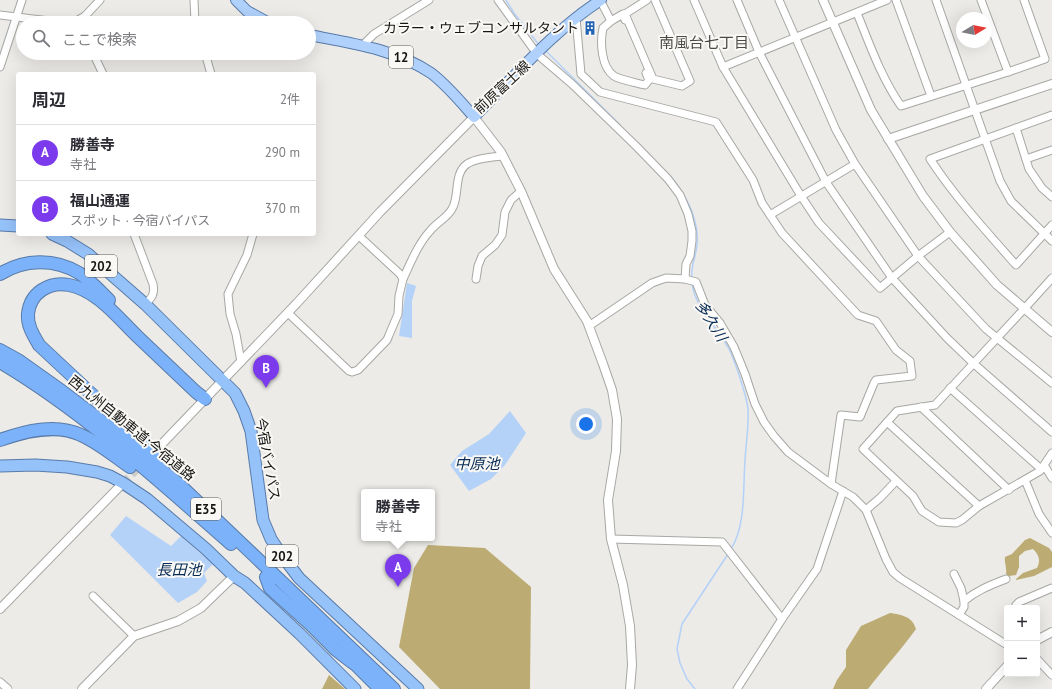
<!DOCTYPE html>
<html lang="ja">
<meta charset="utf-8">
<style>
:root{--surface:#fff;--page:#f7f7f7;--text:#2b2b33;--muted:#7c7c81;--line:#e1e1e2;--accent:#7c3aed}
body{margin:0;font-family:"PT Sans","Noto Sans JP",sans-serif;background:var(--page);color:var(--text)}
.controls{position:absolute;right:12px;bottom:12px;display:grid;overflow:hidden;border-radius:4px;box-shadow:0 4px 16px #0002}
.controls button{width:36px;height:36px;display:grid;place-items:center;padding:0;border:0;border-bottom:1px solid var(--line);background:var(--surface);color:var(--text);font:20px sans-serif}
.compass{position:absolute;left:956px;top:12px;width:36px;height:36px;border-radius:50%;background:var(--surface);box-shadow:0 4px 16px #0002;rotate:80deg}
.you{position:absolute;left:586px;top:424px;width:14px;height:14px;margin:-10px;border:3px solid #fff;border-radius:50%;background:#1a73e8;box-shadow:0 0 0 6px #1a73e833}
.badge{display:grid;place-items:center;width:26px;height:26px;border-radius:50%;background:var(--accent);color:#fff;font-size:13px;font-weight:700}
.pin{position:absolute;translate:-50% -33px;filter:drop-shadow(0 1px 2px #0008)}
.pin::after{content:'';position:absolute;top:21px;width:14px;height:12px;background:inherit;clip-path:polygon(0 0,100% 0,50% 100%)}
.popup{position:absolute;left:361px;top:489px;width:74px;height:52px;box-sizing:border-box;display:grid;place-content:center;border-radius:4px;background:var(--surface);filter:drop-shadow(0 1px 3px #0005);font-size:13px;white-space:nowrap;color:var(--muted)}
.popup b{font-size:15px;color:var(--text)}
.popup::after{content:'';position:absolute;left:50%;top:100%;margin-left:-8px;border:8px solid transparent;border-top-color:var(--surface)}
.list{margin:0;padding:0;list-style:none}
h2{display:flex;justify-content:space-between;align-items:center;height:52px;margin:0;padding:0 16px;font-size:17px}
h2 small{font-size:13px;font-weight:400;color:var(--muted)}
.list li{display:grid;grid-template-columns:26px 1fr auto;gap:12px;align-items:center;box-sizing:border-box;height:56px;padding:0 16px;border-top:1px solid var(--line)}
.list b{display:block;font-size:15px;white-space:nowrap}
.list p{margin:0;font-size:13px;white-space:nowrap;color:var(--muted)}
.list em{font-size:13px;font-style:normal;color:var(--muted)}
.icon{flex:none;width:22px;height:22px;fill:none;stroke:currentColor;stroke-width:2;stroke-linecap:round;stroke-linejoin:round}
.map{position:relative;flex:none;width:1052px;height:689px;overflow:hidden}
.search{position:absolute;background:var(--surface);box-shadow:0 4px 16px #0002;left:16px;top:16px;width:300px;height:44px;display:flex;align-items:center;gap:10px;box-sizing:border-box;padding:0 14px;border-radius:22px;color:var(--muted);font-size:15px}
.panel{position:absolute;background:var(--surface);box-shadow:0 4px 16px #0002;left:16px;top:72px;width:300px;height:164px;border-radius:4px}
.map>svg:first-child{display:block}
.forest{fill:#bcab72}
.water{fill:#b4d1f8}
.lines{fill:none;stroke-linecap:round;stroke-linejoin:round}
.stream{stroke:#b4d1f8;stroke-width:1.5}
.tertiary-tunnel{stroke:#cccbc8;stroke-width:8;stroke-dasharray:8 4;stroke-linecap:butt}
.minor-casing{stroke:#a7a7a4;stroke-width:9}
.tertiary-casing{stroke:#a7a7a4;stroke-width:10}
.primary-casing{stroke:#587ba9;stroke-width:12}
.trunk-casing{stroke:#587ba9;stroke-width:13}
.motorway-casing{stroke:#587ba9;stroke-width:14}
.minor{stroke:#fff;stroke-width:7}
.tertiary{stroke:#fff;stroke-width:8}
.primary{stroke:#b0d1fb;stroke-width:10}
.trunk{stroke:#96c2fa;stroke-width:11}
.motorway{stroke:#7cb2f9;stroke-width:12}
.labels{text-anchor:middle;stroke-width:4;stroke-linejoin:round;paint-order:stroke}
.shield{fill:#f9f8f5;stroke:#595958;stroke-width:1}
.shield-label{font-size:13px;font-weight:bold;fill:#151514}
.poi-label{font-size:14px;fill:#151514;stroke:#f9f8f5;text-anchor:end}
.street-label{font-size:14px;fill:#151514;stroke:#f9f8f5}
.neighbourhood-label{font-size:15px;fill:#4b4a47;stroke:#f9f8f5}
.water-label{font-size:15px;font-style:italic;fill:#062a54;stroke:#f9f8f5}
</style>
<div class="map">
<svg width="1052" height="689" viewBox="0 0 1052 689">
<rect width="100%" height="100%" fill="#ecebe8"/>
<g class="forest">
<path d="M1030 538 1049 548 1052 552V567L1034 576 1016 580V579L1023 573 1037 568C1041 560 1039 555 1033 549L1025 551 1019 556V567L1016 575 1009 576 1006 574C1007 567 1004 563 1005 557L1012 554 1025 540Z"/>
<path d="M428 545 485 548 531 587 530 689H440L399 647 414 568Z"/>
<path d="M890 613C902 615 912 616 916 629 901 650 884 668 868 689H833L837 680 846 667V650L861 626Z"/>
<path d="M329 675 345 689H322Z"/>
</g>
<g class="water">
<path d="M407 283 416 286 412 301V338L399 336Z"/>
<path d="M510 411 526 433 505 465 491 479 469 491 450 465 462 451 489 434Z"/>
<path d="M126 516 171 546 181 536 213 564 204 573 207 581 197 592 178 603 110 535Z"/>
</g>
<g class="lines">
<g class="stream">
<path d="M506 0 514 13 539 45"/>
<path d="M14 13 18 0"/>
<path d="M545 50 620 125"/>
<path d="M0 55 12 19"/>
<path d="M672 178 680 189"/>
<path d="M683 194C692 208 699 228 697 245 696 257 690 267 692 279"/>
<path d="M692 283C695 310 720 329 731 353 736 365 747 397 748 409 749 425 746 443 745 460 743 487 746 526 731 549"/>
<path d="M695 689 687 679 680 663 677 649 682 624 728 554"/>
</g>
<path class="tertiary-tunnel" d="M123 483 143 463"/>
<defs>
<g id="minor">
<path d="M194 0 195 23"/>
<path d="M498 0 537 54 572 84 637 147 668 179 680 195 688 214 692 231V241L690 256 686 264 685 279"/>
<path d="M600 0 611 21 603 28C600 42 601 67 614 76 620 80 638 83 645 85L649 80 646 73"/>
<path d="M647 0 625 14 653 79 682 86 690 81 655 0"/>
<path d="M694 0 723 67 801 196 819 223 880 288 918 256 950 232"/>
<path d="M737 0 759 52 826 182 892 278 947 338 973 363 1052 432"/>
<path d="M779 0 836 130 855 164 918 256 986 329 1052 383"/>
<path d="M896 0 931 96"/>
<path d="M936 0 1000 181 1011 201 1052 241"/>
<path d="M981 0 1008 72"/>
<path d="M857 13C870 45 881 77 901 106L1008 72 1045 59 1024 0"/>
<path d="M0 15 66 23"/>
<path d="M85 16 90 23"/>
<path d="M576 18 581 74 600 92 716 122 753 180 762 203 782 233 858 315 876 321 896 350 910 361 912 376 876 380 874 383 860 417 841 415 831 484 853 497 866 510 886 559 893 572 900 578 1007 645"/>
<path d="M611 21 623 14 625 20"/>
<path d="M73 23 85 16 100 0"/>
<path d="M363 45 374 34 429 0"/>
<path d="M93 53 103 74"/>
<path d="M205 53 211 74"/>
<path d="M0 67 22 0"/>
<path d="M723 67 887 0"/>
<path d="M1052 115 930 159C955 197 986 231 1016 265L1052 225"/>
<path d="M1016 128 1029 169 1042 188 1052 197"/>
<path d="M1026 159 1052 150"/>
<path d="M770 215 855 164"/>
<path d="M134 234 153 284C155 294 152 298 145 304"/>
<path d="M1052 278 1024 309 935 405 897 411 863 449 913 496 922 511 939 522 956 523 962 520 979 506 1040 471 1052 453"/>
<path d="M403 279C411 262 418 244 430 231 436 223 447 218 452 209 460 196 453 174 467 164 476 158 492 157 503 156"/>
<path d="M476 279 478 266 482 256 495 245 502 235 505 212 511 200 521 191"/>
<path d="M288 313 349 371 352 372 358 370 387 340 389 335 398 314 399 296 403 279 400 274 359 236"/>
<path d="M589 326 652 283 666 278 685 279 696 282 705 305 720 323 734 347 745 374 755 404 764 422 774 436 788 452 831 484"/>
<path d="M241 362 236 334 230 314 228 294 247 255 253 234"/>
<path d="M950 388 1041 469"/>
<path d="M921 407 1009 490"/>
<path d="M887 422 979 506"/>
<path d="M1044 465 1052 478"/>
<path d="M1025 480 1039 514 1052 533"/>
<path d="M866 510 880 498 896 481"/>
<path d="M611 539 722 542 782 619"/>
<path d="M954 574 961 588 964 601"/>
<path d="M93 596 134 636"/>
<path d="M1017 608 1016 605 1019 602 1052 588"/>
<path d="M959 615 964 607V601C977 590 991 585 1006 579"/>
<path d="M1037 659 1052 675"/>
<path d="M0 682 8 689"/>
<path d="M737 689 782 619 817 569 843 491"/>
</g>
<g id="tertiary">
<path d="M823 0 871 110 923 196 950 232 997 285 1052 332"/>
<path d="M888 139 1052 84"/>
<path d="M158 448 297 303 380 212 474 117 501 152 521 191 554 269 587 321 603 364 612 390 617 419 616 451 608 500 611 539 623 585 630 626 632 665 630 689"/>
<path d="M0 609 123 483"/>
<path d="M1037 640 1052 632"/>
<path d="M82 689 134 636 178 621 201 608 234 576"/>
<path d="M986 689 1007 666"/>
</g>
<g id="primary">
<path d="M236 0 247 11 269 23"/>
<path d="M309 35C351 43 395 49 431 73 447 85 461 102 474 117 513 78 555 29 601 0"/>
</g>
<g id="trunk">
<path d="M0 225 18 226"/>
<path d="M52 234 67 241 88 254 145 304 235 393 244 411 251 431 263 520 271 539 281 554 299 578 418 689"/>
<path d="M0 466 35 465 67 467 97 472 110 476 123 483 147 499 206 549 234 576 245 583 300 634 355 689"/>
</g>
<g id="motorway">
<path d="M0 274C24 259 54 258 79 273 90 280 100 291 109 300"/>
<path d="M0 350 18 360 63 392 104 423 180 485 394 689"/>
<path d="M0 362C83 411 159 481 231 544"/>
<path d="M0 440C25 431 56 423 81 435 99 443 114 456 130 467"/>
<path d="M160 462 145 444 39 345C34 336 27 326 28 314 30 293 49 281 69 285 97 290 119 319 138 337 158 356 177 374 196 392L205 399"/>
<path d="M266 577 270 588 310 624 336 650 353 663"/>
<path d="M348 657 380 689"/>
</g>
</defs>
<use href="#minor" class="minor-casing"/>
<use href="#tertiary" class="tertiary-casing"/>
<use href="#primary" class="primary-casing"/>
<use href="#trunk" class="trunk-casing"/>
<use href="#motorway" class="motorway-casing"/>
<use href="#minor" class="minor"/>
<use href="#tertiary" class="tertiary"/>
<use href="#primary" class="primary"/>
<use href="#trunk" class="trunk"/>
<use href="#motorway" class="motorway"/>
</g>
<defs>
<symbol id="building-bare" viewBox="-9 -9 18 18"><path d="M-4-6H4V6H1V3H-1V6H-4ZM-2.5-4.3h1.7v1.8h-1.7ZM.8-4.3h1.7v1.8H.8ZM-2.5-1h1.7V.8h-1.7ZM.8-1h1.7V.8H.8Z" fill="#2164b5" stroke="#f9f8f5" stroke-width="2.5" paint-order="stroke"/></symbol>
</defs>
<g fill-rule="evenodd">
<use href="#building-bare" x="580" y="18" width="20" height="20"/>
</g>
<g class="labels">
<g class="shield">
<rect x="389" y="46" width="24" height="22" rx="3"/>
<rect x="85" y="255" width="32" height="22" rx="3"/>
<rect x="191" y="498" width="30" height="22" rx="3"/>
<rect x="266" y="545" width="32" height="22" rx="3"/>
</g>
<g class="shield-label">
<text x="401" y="62">12</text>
<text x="101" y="271">202</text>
<text x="206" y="514">E35</text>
<text x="282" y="561">202</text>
</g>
<g class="poi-label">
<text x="579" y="33">カラー・ウェブコンサルタント</text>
</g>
<g class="street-label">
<text transform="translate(502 87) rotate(-43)" y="5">前原富士線</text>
<text transform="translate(132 428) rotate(39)" y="5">西九州自動車道;今宿道路</text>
<text transform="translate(268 459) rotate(80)" y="5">今宿バイパス</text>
</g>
<g class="neighbourhood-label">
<text x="704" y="48">南風台七丁目</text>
</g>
<g class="water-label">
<text transform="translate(711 321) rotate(58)" y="5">多久川</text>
<text x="477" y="469">中原池</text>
<text x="179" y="575">長田池</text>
</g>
</g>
</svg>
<div class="controls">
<button>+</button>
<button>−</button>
</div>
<svg class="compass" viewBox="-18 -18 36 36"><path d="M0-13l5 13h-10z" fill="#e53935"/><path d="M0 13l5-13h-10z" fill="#7c7c81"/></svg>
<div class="you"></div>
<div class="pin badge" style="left:398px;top:587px">A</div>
<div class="popup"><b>勝善寺</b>寺社</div>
<div class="pin badge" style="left:266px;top:388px">B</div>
<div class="search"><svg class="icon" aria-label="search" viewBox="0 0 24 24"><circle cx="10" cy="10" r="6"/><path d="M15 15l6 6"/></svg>ここで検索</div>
<section class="panel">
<h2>周辺<small>2件</small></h2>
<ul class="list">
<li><span class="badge">A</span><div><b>勝善寺</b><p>寺社</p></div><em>290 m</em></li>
<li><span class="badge">B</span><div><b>福山通運</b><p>スポット · 今宿バイパス</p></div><em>370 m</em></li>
</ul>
</section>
</div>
